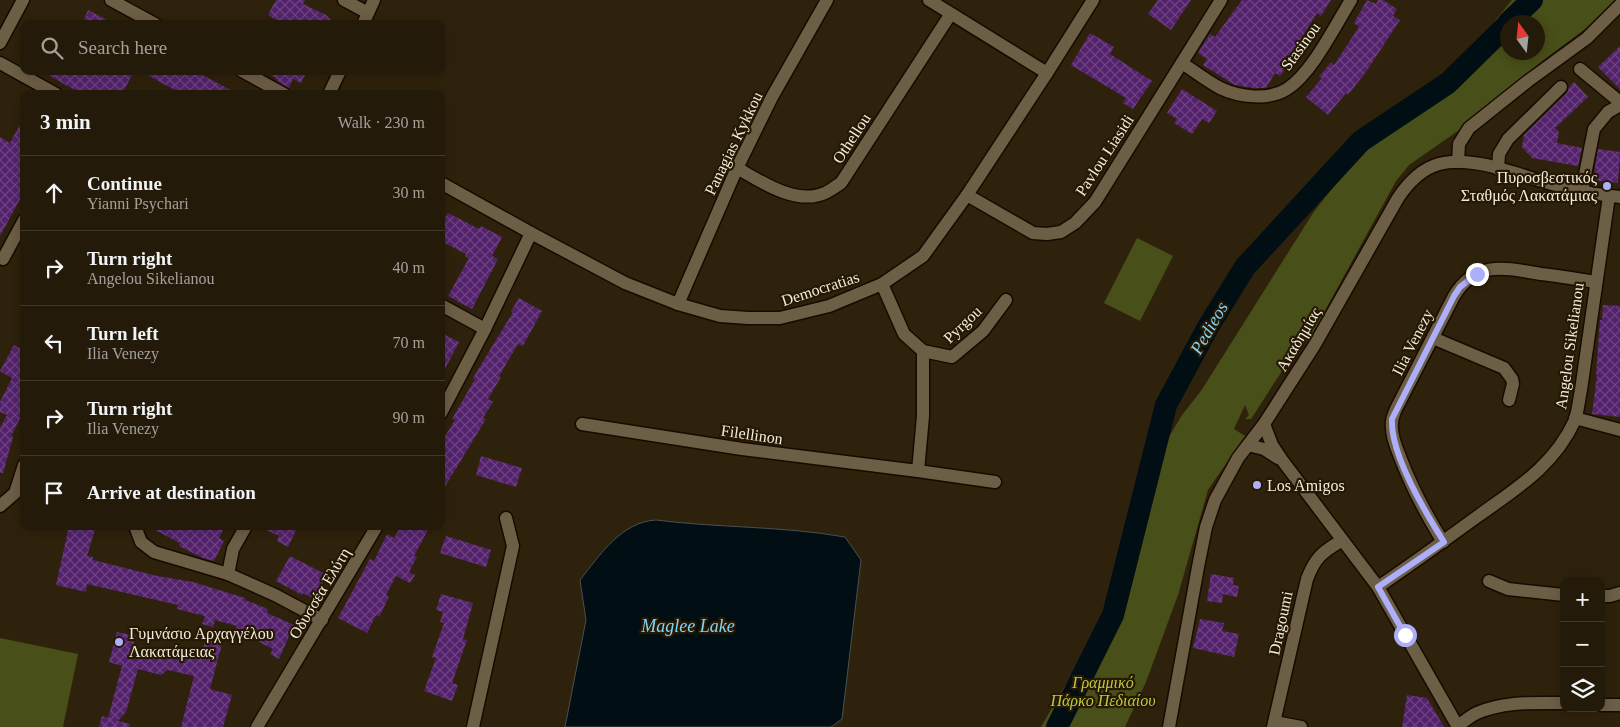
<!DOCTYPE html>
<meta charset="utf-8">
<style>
:root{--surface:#231a09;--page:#2b2312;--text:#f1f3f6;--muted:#a3a19c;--line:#40382a}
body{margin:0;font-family:Georgia,serif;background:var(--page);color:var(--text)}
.controls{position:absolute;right:15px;bottom:15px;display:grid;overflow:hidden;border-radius:10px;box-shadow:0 2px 12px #0003}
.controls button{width:45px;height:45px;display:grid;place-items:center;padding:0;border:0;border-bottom:1px solid var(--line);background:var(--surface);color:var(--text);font:25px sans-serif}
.compass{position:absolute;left:1500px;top:15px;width:45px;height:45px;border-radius:50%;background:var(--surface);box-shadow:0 2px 12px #0003;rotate:345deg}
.stop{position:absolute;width:15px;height:15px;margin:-11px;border:4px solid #adaffb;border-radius:50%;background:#fff}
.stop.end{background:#adaffb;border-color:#fff;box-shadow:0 1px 5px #0008}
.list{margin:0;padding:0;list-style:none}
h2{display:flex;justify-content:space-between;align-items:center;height:65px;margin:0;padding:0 20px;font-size:21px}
h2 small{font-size:16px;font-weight:400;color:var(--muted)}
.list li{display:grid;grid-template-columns:32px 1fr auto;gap:15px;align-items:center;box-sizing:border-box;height:75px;padding:0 20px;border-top:1px solid var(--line)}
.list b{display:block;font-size:19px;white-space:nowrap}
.list p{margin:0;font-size:16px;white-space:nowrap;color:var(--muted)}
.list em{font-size:16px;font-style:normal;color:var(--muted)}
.icon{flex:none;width:28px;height:28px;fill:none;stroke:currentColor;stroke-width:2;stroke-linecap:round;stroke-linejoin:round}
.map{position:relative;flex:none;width:1620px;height:727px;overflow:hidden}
.search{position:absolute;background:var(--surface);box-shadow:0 2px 12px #0003;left:20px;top:20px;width:425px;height:55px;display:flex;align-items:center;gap:12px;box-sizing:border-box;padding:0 18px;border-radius:10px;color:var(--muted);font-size:19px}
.panel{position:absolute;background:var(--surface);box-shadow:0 2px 12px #0003;left:20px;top:90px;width:425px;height:440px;border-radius:10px}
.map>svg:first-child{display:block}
.green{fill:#494f18;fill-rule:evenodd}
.water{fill:#010e14;stroke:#4a5050}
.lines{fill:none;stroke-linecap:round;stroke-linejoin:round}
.river{stroke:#010e14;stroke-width:22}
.building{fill:url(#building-cross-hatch)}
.minor-casing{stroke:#170b00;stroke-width:15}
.minor{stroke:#6d5e46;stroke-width:12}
.route{stroke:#adaffb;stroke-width:6}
.poi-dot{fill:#adaffb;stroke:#251903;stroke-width:2}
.labels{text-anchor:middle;stroke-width:4.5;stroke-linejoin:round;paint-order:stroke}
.street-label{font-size:16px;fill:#f3ebdd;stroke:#251903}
.poi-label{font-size:16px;fill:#f3ebdd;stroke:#251903;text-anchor:start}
.park-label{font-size:16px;font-style:italic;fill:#bbc93e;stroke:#251903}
.water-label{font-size:18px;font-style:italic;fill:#81d3f8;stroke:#251903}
</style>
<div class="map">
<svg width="1620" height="727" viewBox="0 0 1620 727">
<defs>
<pattern id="building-cross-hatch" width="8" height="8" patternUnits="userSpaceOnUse" patternTransform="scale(1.25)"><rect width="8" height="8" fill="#54226c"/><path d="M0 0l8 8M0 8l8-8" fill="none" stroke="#6d4281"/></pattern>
</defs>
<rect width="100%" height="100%" fill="#2f220c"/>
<g class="green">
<path d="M1512 0H1616L1585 29 1542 61 1465 126 1409 165 1396 181 1310 338 1293 354 1251 419H1245L1249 415 1245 405 1234 429 1245 436 1208 490 1178 595 1146 682 1125 727H1041L1121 589 1154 487 1166 442 1182 415 1201 391 1313 213 1364 148 1444 84ZM1508 22H1538V52H1508Z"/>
<path d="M1137 238 1173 256 1140 321 1104 303Z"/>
<path d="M0 638 78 654 63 727H0Z"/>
</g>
<path class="water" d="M656 520C718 528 783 526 845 537L861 560 842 719 831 727H565L586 620 580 580C600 555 621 522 656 520Z"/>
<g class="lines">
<g class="river">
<path d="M1509 22 1532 0"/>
<path d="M1057 727 1113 615 1166 405 1208 327 1245 267 1361 141 1448 83 1508 24"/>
</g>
</g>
<g class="building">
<path d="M276 0H305L303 4 326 15 335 24H283L268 15Z"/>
<path d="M1158 0H1191L1171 30 1148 14Z"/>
<path d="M1242 0H1331L1321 16 1317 13 1289 58 1290 60 1280 76 1275 73 1266 88H1254L1235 85 1203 65 1207 59 1198 53 1210 34 1215 37Z"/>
<path d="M1367 0 1376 4 1378 0H1383L1397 9 1393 16 1400 20 1366 72 1348 95 1346 93 1328 115 1306 97 1322 78 1319 77 1331 62 1334 65 1359 27 1354 23Z"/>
<path d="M88 10 115 24H82Z"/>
<path d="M1090 33 1114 47 1110 54 1152 81 1133 109 1123 103 1126 98 1071 65Z"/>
<path d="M1620 46V89L1598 67Z"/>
<path d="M41 71H134L122 94H82Z"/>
<path d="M140 71H195L238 94H182Z"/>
<path d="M268 71H307L301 83 293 79 289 88 279 82Z"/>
<path d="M1574 82 1588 97 1555 128 1559 132 1557 143 1582 148 1578 166 1532 158 1522 147 1524 135 1567 93 1569 87Z"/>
<path d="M1182 89 1217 111 1209 123 1202 119 1192 134 1174 123 1177 119 1167 113Z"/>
<path d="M24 117V192L0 236V137L10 143Z"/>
<path d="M1598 149 1620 152 1618 183 1593 180Z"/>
<path d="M448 213 479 229 481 226 502 237 492 256 498 259 472 309 448 296 469 258 465 256 466 254 441 241V224Z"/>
<path d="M519 298 542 311 523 346 518 344 499 376 501 377 488 399 493 402 483 418 486 419 441 493V443L455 420 452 419 475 379 473 378 513 312 511 311Z"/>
<path d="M1603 305 1620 306V417L1592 414 1597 375H1596L1600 320H1602Z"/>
<path d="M441 333 459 342 441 377Z"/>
<path d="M14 345 24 351V411L11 436 13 437 3 473H0V428L7 415 0 412V402L12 378 0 371Z"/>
<path d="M481 456 522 468 516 487 476 475Z"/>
<path d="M69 526H96L87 556 93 557V560L157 576 193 582 245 598V600L268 609 267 613 294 625 279 659 270 654 273 649 259 642 260 639 247 634 248 632 236 628 237 626 215 620 213 627 202 624 205 616 177 609 178 605 87 584 86 592 56 585Z"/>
<path d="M147 526H225L219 538 224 541 214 561 203 558 179 546 180 543Z"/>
<path d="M258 526H298L288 547 277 541 279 536Z"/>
<path d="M401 526H430L414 556 417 557 409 572 415 575 410 583 396 576 386 595 389 597 379 617 376 615 367 633 338 618 370 559 374 561 387 534 394 538Z"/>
<path d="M446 536 491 550 486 567 440 553Z"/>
<path d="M290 556 327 575 314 599 303 593 302 595 276 581Z"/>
<path d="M1211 574 1234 578 1233 585 1239 586 1237 597 1223 594 1222 603 1207 601Z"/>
<path d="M441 594 473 603 463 639 467 640 452 683 458 685 452 701 424 691 436 658 432 657 444 623 440 622 443 612 436 610Z"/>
<path d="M1200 619 1224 623 1222 631 1239 634 1234 657 1193 648Z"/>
<path d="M117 632 136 636 132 650 167 659 169 651 197 659 199 651 202 652 206 639 222 644 210 689 232 695 223 727H181L194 676 168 670 161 675 138 669 126 712 118 721 130 724 129 727H99L102 716 108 718 122 666 109 662Z"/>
<path d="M1407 695 1427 698 1444 727H1402Z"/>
</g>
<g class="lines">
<defs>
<g id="minor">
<path d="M111 0 155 24"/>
<path d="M344 0 368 13"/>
<path d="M929 0 1047 73"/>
<path d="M363 24 374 0"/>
<path d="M0 43 23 0"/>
<path d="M0 63 56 94"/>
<path d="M1182 63C1194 71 1207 81 1220 88 1239 97 1268 101 1287 89 1312 73 1335 26 1351 0"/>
<path d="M1580 69 1620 102"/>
<path d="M242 71 284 94"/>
<path d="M329 94 340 71"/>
<path d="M1458 162 1459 144 1469 128 1528 81 1587 38 1620 5"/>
<path d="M737 168C760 181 796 206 825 193 830 191 836 186 841 183L950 15"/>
<path d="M1498 169 1499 154 1508 139 1561 87"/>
<path d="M441 183 531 233 625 283 678 304 720 316 748 318H780L829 306 882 284 923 256 967 195 1047 73 1093 0"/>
<path d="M1582 190 1594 129 1608 112 1620 105"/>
<path d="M967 195 1033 233 1047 234 1061 232 1075 223 1095 202 1221 0"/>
<path d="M3 259 24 220"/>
<path d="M882 284 904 334 923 351 952 357 983 331 1006 300"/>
<path d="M678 304 737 168 772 97 827 0"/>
<path d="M441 305 485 329"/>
<path d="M1433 338 1504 368 1512 379 1513 384 1509 400"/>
<path d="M441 413 485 329 531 233"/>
<path d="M1575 418 1620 430"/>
<path d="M582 424 742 449 918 471 923 416V351"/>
<path d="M1264 424 1272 445 1282 460 1378 587 1458 727"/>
<path d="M1248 445 1264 449 1278 458"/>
<path d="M918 471 995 482"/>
<path d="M0 506 15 493 24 465"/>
<path d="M135 526 141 542 154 552 228 574 275 595 322 620"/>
<path d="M1443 542C1427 516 1413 490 1402 462 1398 451 1392 440 1392 428 1391 421 1393 416 1396 409L1454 296C1476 260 1505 268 1541 274 1559 276 1577 279 1595 282"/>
<path d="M228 574 233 549 246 526"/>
<path d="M1489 581 1508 589 1564 595"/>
<path d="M1378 587C1412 564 1445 540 1478 516 1517 488 1554 466 1575 420 1578 411 1579 399 1581 390L1609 196"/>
<path d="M1601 596H1610L1620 593"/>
<path d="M1601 705H1620"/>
<path d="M1275 722 1301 727"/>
<path d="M1457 726C1464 722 1470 716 1477 713 1504 701 1535 703 1564 703"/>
<path d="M257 727 377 526"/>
<path d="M473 727 513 546 506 518"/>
<path d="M1169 727 1198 567 1206 527 1215 500 1238 458 1264 424 1314 346 1398 198C1408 183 1421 169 1439 164 1473 154 1525 178 1559 186 1579 191 1600 195 1620 197"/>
<path d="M1273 727 1307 579C1315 558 1322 552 1341 541"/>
</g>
</defs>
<use href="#minor" class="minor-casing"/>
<use href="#minor" class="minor"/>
</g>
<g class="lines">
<path class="route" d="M1405 635 1378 587 1444 542C1425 512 1390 454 1392 419L1454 296 1460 287 1477 274"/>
</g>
<g class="poi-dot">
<circle cx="1607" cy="186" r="5"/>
<circle cx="1257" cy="485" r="5"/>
<circle cx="119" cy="642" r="5"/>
</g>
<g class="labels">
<g class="street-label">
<text transform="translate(1300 46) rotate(-54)" y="6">Stasinou</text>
<text transform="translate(851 138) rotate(-57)" y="6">Othellou</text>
<text transform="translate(733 143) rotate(-64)" y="6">Panagias Kykkou</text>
<text transform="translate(1104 155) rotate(-57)" y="6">Pavlou Liasidi</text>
<text transform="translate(820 288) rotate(-18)" y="6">Democratias</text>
<text transform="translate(962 324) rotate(-44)" y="6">Pyrgou</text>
<text transform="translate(1298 339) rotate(-59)" y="6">Ακαδημίας</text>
<text transform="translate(1412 342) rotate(-63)" y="6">Ilia Venezy</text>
<text transform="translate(1569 346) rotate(-82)" y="6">Angelou Sikelianou</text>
<text transform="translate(752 434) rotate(8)" y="6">Filellinon</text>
<text transform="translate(319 593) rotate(-59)" y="6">Οδυσσέα Ελύτη</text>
<text transform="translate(1280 623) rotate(-78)" y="6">Dragoumi</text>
</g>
<g class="poi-label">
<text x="1597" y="183" text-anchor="end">Πυροσβεστικός<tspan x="1597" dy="18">Σταθμός Λακατάμιας</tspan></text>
<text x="1267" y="491">Los Amigos</text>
<text x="129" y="639">Γυμνάσιο Αρχαγγέλου<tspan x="129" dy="18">Λακατάμειας</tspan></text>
</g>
<g class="park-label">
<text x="1103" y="688">Γραμμικό<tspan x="1103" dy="18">Πάρκο Πεδιαίου</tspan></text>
</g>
<g class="water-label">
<text transform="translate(1209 328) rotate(-60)" y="6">Pedieos</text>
<text x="688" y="632">Maglee Lake</text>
</g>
</g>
</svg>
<div class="controls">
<button>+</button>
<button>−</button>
<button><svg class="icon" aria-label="layers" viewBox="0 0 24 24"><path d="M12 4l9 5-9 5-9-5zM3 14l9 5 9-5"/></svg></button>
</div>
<svg class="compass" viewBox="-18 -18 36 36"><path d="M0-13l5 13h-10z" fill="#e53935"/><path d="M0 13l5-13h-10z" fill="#a3a19c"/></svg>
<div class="stop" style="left:1405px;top:635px"></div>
<div class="stop end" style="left:1477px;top:274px"></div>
<div class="search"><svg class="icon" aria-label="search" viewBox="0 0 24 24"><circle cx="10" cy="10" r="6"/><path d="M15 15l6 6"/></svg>Search here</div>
<section class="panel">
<h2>3 min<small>Walk · 230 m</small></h2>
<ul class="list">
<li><svg class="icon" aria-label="ahead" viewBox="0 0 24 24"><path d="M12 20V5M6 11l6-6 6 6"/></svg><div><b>Continue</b><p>Yianni Psychari</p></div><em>30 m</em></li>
<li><svg class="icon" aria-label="right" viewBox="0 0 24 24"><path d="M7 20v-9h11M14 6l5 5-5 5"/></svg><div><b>Turn right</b><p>Angelou Sikelianou</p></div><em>40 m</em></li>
<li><svg class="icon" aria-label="left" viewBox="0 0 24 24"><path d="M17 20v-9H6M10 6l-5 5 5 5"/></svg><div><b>Turn left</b><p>Ilia Venezy</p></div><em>70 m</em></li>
<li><svg class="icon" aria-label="right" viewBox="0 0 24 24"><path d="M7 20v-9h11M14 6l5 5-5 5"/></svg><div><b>Turn right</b><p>Ilia Venezy</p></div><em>90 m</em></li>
<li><svg class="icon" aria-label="arrive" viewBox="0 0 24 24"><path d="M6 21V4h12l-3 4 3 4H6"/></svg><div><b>Arrive at destination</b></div></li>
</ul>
</section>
</div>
